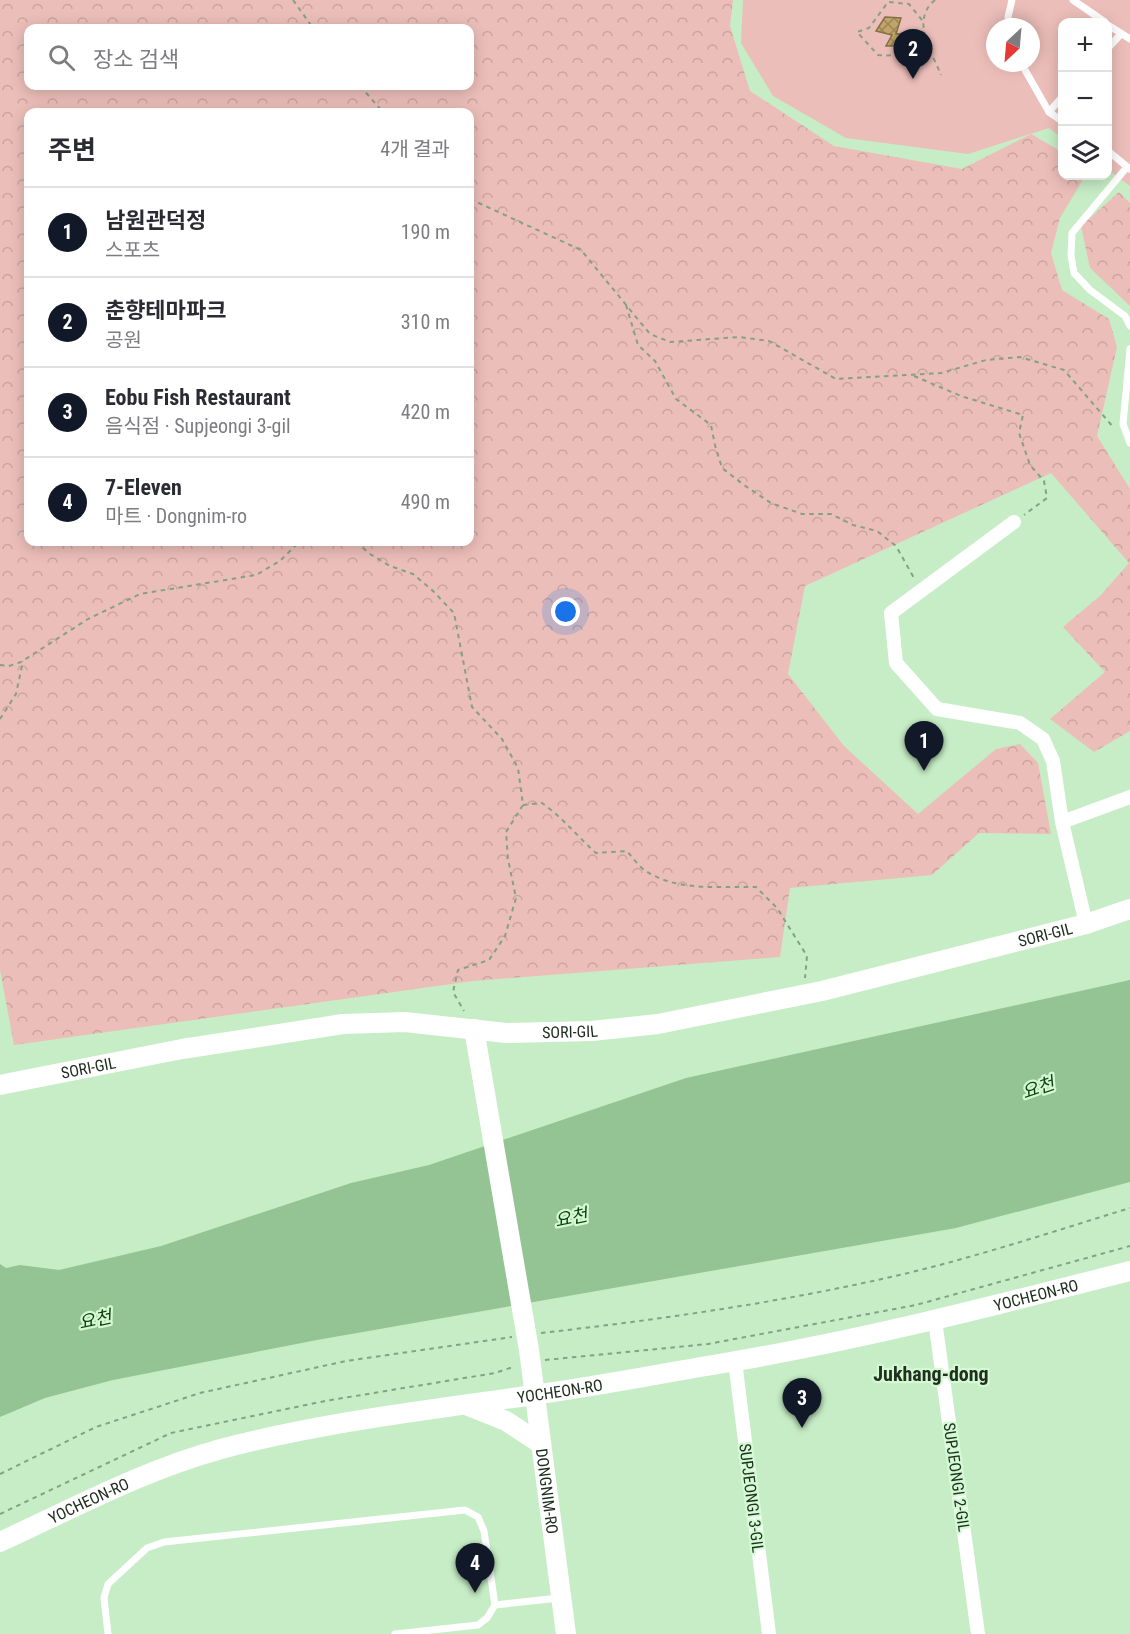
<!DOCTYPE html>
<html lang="ko">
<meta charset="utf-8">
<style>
:root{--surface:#fff;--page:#f7f7f7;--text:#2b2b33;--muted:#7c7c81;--line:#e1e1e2;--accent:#111827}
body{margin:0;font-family:"Roboto Condensed","Noto Sans KR",sans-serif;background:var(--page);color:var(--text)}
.controls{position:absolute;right:18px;top:18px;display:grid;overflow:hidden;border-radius:12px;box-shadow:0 3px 15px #0003}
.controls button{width:54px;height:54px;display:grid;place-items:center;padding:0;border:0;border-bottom:2px solid var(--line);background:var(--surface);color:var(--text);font:30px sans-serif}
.compass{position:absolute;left:986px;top:18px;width:54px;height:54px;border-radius:50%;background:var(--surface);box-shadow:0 3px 15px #0003;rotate:206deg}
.you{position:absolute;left:566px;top:612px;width:21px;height:21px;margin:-15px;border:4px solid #fff;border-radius:50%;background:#1a73e8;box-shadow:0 0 0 9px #1a73e833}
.badge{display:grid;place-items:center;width:39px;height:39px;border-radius:50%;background:var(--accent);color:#fff;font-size:20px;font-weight:700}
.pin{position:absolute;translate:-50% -50px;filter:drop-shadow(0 2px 3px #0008)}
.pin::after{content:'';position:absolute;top:32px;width:21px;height:18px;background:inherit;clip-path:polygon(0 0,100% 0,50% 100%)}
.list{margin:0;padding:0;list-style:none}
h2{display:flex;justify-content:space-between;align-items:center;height:78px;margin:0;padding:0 24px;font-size:26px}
h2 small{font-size:20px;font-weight:400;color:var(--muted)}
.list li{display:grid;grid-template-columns:39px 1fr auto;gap:18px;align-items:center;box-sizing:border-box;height:90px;padding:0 24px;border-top:2px solid var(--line)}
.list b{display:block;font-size:22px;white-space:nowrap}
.list p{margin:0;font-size:20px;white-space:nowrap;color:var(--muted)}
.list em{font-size:20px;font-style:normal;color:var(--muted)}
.icon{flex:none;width:33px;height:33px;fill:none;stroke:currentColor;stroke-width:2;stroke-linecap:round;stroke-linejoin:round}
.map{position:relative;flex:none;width:1130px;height:1634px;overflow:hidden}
.search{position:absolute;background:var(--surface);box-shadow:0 3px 15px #0003;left:24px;top:24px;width:450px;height:66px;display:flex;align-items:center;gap:15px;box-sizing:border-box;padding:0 21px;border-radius:12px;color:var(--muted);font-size:22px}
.panel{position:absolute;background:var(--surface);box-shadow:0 3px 15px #0003;left:24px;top:108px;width:450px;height:438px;border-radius:12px}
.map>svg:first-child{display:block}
.forest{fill:url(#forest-crowns);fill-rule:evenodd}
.green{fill:#ecbeb9;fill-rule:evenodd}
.water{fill:#94c494}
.building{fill:url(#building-cross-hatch);stroke:#856f43;stroke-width:1.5}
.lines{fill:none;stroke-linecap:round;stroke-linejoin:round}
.path{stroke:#84a183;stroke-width:2;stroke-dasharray:4.5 4.5;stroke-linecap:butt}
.lane{stroke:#fff;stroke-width:7}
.street{stroke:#fff;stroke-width:14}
.secondary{stroke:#fff;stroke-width:20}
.labels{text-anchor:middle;stroke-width:4.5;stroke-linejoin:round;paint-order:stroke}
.street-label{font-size:16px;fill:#202f20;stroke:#d3fad2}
.water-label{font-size:18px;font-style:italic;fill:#0f4113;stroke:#d3fad2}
.quarter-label{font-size:20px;font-weight:bold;fill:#202f20;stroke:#d3fad2}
</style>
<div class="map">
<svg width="1130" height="1634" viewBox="0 0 1130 1634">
<defs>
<pattern id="forest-crowns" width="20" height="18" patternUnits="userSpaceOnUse" patternTransform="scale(1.5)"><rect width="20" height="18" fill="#ecbeb9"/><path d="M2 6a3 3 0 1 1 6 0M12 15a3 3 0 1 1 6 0" fill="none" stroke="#caa49f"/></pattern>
<pattern id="building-cross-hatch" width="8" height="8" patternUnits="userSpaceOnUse" patternTransform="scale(1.5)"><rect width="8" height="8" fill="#c0a469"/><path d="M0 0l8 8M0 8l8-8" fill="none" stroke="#9c8656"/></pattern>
</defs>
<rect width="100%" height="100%" fill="#c6edc5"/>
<g class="forest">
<path d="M0 0H733L730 26 750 91 834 146 962 169 1031 134 1062 152V176H1085L1060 218 1051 253 1062 290 1109 319 1117 347 1097 436 1130 489V731L1094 752 1050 719 1105 672 1063 627 1101 595 1129 563 1051 473 805 586 788 674 844 746 918 814 996 749 1020 744 1038 763 1051 834 979 833 932 875 790 888 780 957 473 981 14 1045 0 970ZM28 28H470V86H28ZM28 112H470V542H28Z"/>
<path d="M1119 192 1130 203V306L1090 268 1081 226Z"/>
</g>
<path class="green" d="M743 0H1130V186L1108 170V22H1062V138L1049 128 968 154 846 138 773 96 741 43ZM995 27H1031V63H995Z"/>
<path class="water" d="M1130 980V1182L956 1228 317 1340 113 1380 45 1398 0 1417V1264L6 1268 20 1265 59 1270 161 1246 351 1183 429 1165 686 1078Z"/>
<path class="building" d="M885 17 901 18 896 34 910 33 904 46H886L892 35 876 31Z"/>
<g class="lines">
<g class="path">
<path d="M293 0 313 28"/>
<path d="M935 0C910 20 932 52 941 75"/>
<path d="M922 20 909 4 888 2 869 28 857 32 878 55C901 57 912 52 923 31"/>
<path d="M360 86 383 112"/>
<path d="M470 199 581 250 650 334 670 342 739 337 769 341 836 379 941 373 986 360 1020 357 1064 370 1114 428"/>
<path d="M626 305 638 345 655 361 676 399 711 425 715 445 722 468 744 485 771 503 802 514H831L853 525 877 531 896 546 914 578"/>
<path d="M914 376 961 396 1023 415 1019 433 1030 465 1044 481 1047 498 1024 515"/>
<path d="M356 542 370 554 390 566 413 574 432 590 454 613 472 707 502 739 518 768 523 805 506 832 508 859 516 898 505 936 489 960 458 970 453 992 464 1011"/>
<path d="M0 665 9 666 21 662 88 619 140 594 256 575 280 561 299 542"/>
<path d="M0 719 16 694 23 661"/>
<path d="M523 805 542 803C562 817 577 836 596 853L627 851C633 858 639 867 646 871 677 892 722 886 756 887L777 908 807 956 805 978"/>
<path d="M541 1333C665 1319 791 1301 912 1272 986 1254 1058 1230 1130 1208"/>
<path d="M545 1360 708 1344 916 1305 1130 1246"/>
<path d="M0 1474 96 1427 200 1393 346 1361 512 1337"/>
<path d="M0 1514 171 1433 325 1401 495 1373 513 1367"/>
</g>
<g class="lane">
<path d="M1073 0 1105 22"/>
<path d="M1108 25 1130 39"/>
<path d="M1011 27 1008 17 1012 0"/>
<path d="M1108 48 1121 34"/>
<path d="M1021 63 1049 112 1062 121"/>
<path d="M1049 112 1062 97"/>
<path d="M1108 151 1130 169"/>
<path d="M1127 167 1072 233 1071 255 1074 273 1090 290 1125 316 1130 326"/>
<path d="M1130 349 1123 424 1130 443"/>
<path d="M108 1634 104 1598 108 1584 147 1548 164 1542 465 1510 478 1517 484 1531 495 1605"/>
<path d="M395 1634 478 1625 487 1618 495 1605 559 1598"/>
</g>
<g class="street">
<path d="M1014 522 891 613 896 663 937 709 1020 723 1043 739 1053 761 1062 822"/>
<path d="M1086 924 1062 822 1130 797"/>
<path d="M935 1320 978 1634"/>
<path d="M735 1361 769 1634"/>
</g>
<g class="secondary">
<path id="s1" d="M474 1029 529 1350 566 1634"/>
<path id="s2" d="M0 1085 182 1049 343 1024 405 1022 506 1033 592 1031 658 1024 822 991 1086 924 1130 909"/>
<path d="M466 1405 506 1421 541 1444"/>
<path id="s3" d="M0 1542C72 1509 144 1470 221 1449 323 1422 429 1410 533 1395 599 1386 664 1373 730 1362 865 1339 997 1305 1130 1271"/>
</g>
</g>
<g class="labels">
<g class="street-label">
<text dy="6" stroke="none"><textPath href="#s2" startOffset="1062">SORI-GIL</textPath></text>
<text dy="6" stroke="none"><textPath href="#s2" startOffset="576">SORI-GIL</textPath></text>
<text dy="6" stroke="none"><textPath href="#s2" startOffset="90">SORI-GIL</textPath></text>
<text dy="6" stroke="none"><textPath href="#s3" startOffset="1070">YOCHEON-RO</textPath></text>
<text dy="6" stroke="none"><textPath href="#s3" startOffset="584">YOCHEON-RO</textPath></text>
<text transform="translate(957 1477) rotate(82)" y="6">SUPJEONGI 2-GIL</text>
<text dy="6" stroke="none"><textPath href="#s1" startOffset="468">DONGNIM-RO</textPath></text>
<text transform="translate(752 1498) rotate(83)" y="6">SUPJEONGI 3-GIL</text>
<text dy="6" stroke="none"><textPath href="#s3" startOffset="98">YOCHEON-RO</textPath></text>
</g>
<g class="water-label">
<text transform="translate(1038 1088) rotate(-19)" y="6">요천</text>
<text transform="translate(571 1218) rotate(-12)" y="6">요천</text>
<text transform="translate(95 1320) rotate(-12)" y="6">요천</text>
</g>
<g class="quarter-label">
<text x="931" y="1381">Jukhang-dong</text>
</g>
</g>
</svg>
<div class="controls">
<button>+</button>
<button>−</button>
<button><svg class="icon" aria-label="layers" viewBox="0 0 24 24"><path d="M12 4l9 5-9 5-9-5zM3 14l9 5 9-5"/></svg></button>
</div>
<svg class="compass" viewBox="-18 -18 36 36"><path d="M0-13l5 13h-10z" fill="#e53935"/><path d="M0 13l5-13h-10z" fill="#7c7c81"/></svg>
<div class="you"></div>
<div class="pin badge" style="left:924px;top:771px">1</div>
<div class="pin badge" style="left:913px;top:79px">2</div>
<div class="pin badge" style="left:802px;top:1428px">3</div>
<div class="pin badge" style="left:475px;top:1593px">4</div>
<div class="search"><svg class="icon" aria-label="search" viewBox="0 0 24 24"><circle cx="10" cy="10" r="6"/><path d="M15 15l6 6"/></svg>장소 검색</div>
<section class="panel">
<h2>주변<small>4개 결과</small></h2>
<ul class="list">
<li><span class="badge">1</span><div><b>남원관덕정</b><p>스포츠</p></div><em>190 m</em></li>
<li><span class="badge">2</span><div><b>춘향테마파크</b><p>공원</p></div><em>310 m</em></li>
<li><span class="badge">3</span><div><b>Eobu Fish Restaurant</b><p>음식점 · Supjeongi 3-gil</p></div><em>420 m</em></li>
<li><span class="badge">4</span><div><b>7-Eleven</b><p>마트 · Dongnim-ro</p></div><em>490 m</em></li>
</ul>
</section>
</div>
